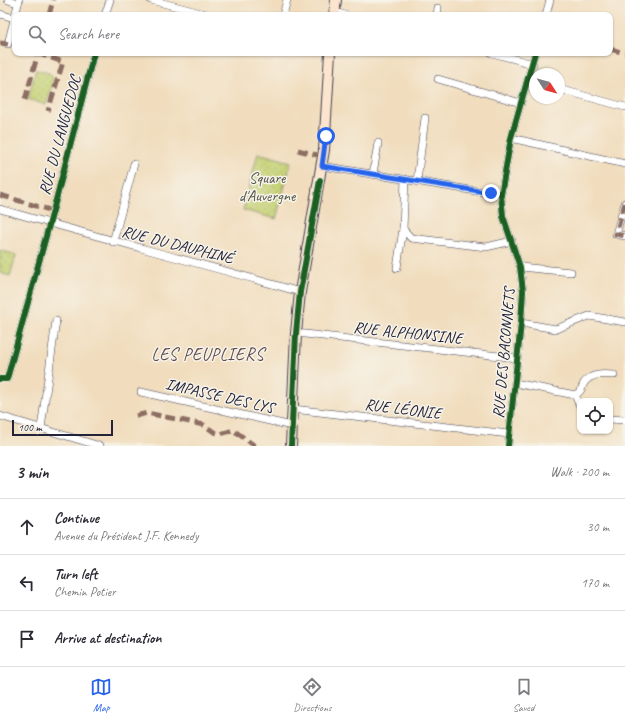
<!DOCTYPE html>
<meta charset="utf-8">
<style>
:root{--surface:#fff;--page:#f7f7f7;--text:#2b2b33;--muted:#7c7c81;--line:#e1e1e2;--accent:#2563eb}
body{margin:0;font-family:Caveat,sans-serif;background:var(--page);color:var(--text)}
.controls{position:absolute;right:12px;bottom:12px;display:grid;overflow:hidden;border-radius:8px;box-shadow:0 1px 3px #0004}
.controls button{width:36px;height:36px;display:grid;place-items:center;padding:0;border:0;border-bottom:1px solid var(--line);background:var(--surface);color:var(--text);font:20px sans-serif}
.compass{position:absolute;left:529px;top:68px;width:36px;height:36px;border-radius:50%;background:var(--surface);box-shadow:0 1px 3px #0004;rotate:126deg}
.scale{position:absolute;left:12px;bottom:10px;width:101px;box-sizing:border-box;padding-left:4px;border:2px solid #22223b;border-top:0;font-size:11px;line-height:14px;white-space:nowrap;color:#22223b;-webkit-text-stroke:3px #f7f3e8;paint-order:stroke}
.stop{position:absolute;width:12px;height:12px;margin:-9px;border:3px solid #2563eb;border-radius:50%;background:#fff}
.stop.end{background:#2563eb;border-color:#fff;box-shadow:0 1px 4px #0008}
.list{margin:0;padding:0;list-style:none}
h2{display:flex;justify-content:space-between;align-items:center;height:52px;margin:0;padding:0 16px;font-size:17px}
h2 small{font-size:13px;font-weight:400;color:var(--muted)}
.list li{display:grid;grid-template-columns:26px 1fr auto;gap:12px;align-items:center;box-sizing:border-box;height:56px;padding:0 16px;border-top:1px solid var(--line)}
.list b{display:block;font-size:15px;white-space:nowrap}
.list p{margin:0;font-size:13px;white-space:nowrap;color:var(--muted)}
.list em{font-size:13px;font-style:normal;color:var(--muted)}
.icon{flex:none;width:22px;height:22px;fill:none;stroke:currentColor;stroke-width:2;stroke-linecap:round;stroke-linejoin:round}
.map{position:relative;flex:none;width:625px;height:446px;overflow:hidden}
.search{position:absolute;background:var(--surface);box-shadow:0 1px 3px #0004;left:12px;right:12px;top:12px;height:44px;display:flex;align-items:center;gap:10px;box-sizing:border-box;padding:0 14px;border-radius:8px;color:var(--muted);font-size:15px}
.sheet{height:220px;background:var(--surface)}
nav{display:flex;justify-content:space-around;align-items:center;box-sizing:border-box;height:56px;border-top:1px solid var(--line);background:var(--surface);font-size:11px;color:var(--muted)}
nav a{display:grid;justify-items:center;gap:2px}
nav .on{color:var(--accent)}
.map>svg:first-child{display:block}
.grass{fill:url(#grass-dots);stroke:#737a56}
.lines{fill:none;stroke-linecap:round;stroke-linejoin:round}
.street-casing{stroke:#413e4e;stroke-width:8}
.secondary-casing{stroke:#413e4e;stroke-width:12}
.street{stroke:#fff;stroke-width:7}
.secondary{stroke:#fce5cf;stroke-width:10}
.quiet{stroke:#8d6e63;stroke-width:5;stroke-dasharray:10 5;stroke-linecap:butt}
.cycleway-casing{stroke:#f7f3e8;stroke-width:8}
.cycleway{stroke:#1b5e20;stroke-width:6}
.route{stroke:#2563eb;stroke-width:5}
.labels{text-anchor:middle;stroke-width:3;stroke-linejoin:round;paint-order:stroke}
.street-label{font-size:16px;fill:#22223b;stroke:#f7f3e8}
.park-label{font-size:16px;fill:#53574c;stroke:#f7f3e8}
.neighbourhood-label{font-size:17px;letter-spacing:1px;fill:#5f4b4f;stroke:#f7f3e8}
</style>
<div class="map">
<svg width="625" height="446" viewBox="0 0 625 446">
<defs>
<pattern id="grass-dots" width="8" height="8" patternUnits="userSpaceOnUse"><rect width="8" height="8" fill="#c4d172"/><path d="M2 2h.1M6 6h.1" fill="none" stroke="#a8b364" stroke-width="1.8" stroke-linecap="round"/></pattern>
</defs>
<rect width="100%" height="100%" fill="#f7f3e8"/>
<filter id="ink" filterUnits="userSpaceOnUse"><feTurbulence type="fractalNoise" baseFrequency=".025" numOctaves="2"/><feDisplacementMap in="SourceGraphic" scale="8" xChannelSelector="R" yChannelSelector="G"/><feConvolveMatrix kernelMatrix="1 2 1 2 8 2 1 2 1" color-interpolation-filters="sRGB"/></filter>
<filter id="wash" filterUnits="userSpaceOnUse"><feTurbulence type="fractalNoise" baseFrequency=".012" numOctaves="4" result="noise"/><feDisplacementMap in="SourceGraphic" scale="16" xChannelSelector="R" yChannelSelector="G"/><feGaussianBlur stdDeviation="0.9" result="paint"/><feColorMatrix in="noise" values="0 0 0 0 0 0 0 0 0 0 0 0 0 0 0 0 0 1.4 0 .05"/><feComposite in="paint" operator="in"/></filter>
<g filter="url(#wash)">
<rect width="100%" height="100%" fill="#f1ddbd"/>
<g class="grass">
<path d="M36 70 49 73 54 80 46 105 28 99Z"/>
<path d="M258 153 291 162 276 219 243 210Z"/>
<path d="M0 250 16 255 10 276 0 273Z"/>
</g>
</g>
<g filter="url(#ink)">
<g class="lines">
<defs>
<g id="street">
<path d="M8 0 18 3"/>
<path d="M151 0 209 15"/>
<path d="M334 12 345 15"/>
<path d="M0 14 14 18"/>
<path d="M105 15 110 0"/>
<path d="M283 15 287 0"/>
<path d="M437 15 438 8"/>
<path d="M546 15 550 0"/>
<path d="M8 44 19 0"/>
<path d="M492 53 533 64"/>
<path d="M438 79 521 103"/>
<path d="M559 89 625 107"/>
<path d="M511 138 625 164"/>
<path d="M322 166 501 195"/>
<path d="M373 174 378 143"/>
<path d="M405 179 403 229 411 238 486 247 512 241"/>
<path d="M417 181 425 118"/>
<path d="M625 203 616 234 625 236"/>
<path d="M0 209C100 238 200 263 300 292"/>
<path d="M113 242 134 164"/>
<path d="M520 267 571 272"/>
<path d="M397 268 403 229"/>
<path d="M521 323 556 329 589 316 625 322"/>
<path d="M296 333 517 358"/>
<path d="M0 379H7L57 196 94 53"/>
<path d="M515 383 575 395 580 406"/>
<path d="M141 392 292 426"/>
<path d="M575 395C582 391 581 389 584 383 591 373 604 374 614 375"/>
<path d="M293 409 509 434"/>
<path d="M0 416 100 446"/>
<path d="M610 419 625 420"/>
<path d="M41 428 56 321"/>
<path d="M508 446 521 323 523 291 520 267 503 216 501 195 511 138 535 53"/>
</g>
<g id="secondary">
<path d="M334 15 336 0"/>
<path d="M291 446 296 333 300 292 324 150 330 53"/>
</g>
</defs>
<use href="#street" class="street-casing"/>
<use href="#secondary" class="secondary-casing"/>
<use href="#street" class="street"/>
<use href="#secondary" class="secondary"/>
<g class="quiet">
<path d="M49 15 53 0"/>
<path d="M0 43 8 44"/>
<path d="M610 49 625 53"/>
<path d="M37 53 63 62 48 111"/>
<path d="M25 100 38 53"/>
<path d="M298 150 317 155"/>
<path d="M0 195 53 211"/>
<path d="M625 203 616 234 625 236"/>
<path d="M136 416 147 413 204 425 214 432 221 434 233 430 255 446"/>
</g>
<defs>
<g id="cycleway">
<path d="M0 379H7L57 196 94 53"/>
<path d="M291 446 296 333 300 292 320 180"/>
<path d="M508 446 521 323 523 291 520 267 503 216 501 195 511 138 535 53"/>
</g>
</defs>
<use href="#cycleway" class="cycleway-casing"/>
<use href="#cycleway" class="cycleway"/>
</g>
</g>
<g class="lines" filter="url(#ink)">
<path class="route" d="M326 136 322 166 491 193"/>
</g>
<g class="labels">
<g class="street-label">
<text transform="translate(59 135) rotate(-75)" y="6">RUE DU LANGUEDOC</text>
<text transform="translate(178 244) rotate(14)" y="6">RUE DU DAUPHINÉ</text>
<text transform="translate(408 332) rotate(6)" y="6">RUE ALPHONSINE</text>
<text transform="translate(503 353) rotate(-85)" y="6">RUE DES BACONNETS</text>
<text transform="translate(220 395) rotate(13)" y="6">IMPASSE DES LYS</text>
<text transform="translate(403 408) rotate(7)" y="6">RUE LÉONIE</text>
</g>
<g class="park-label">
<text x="267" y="183">Square<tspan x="267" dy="18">d'Auvergne</tspan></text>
</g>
<g class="neighbourhood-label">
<text x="208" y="360">LES PEUPLIERS</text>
</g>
</g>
</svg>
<div class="controls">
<button><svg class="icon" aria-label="locate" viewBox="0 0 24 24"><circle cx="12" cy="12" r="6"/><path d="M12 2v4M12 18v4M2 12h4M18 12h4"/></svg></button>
</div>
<svg class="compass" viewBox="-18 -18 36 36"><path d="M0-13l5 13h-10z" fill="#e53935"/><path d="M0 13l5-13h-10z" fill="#7c7c81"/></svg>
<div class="scale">100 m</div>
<div class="stop" style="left:326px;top:136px"></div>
<div class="stop end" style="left:491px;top:193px"></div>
<div class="search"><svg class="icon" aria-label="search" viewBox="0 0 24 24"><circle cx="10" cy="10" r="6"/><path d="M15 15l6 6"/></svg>Search here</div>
</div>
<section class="sheet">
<h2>3 min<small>Walk · 200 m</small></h2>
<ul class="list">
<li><svg class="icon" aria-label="ahead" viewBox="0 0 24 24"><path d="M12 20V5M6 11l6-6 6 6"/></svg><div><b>Continue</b><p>Avenue du Président J.F. Kennedy</p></div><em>30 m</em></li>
<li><svg class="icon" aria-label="left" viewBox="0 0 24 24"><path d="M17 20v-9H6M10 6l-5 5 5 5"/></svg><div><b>Turn left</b><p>Chemin Potier</p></div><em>170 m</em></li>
<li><svg class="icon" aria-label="arrive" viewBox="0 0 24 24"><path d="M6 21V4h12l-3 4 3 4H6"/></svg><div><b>Arrive at destination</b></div></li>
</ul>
</section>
<nav>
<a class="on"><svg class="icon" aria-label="map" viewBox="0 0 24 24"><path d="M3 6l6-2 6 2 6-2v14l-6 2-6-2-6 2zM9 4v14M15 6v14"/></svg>Map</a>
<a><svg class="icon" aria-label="directions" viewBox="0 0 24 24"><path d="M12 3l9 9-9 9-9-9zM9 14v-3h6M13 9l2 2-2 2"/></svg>Directions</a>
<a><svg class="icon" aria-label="saved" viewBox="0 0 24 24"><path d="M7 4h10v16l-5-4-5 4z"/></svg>Saved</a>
</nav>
